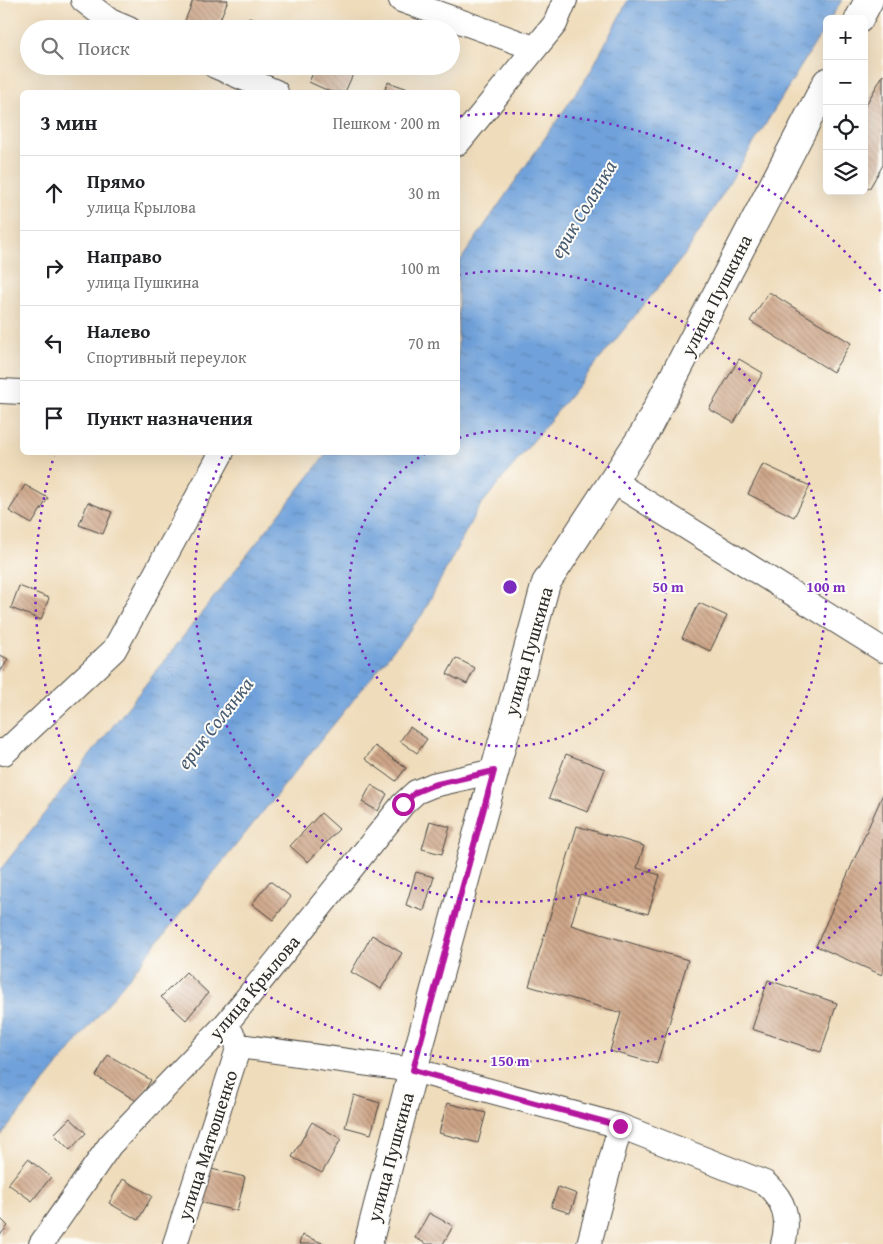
<!DOCTYPE html>
<html lang="ru">
<meta charset="utf-8">
<style>
:root{--surface:#fff;--page:#f6f6f6;--text:#202124;--muted:#757577;--line:#e0e0e0}
body{margin:0;font-family:"Gentium Book Plus",serif;background:var(--page);color:var(--text)}
.controls{position:absolute;right:15px;top:15px;display:grid;overflow:hidden;border-radius:8px;box-shadow:0 5px 20px #0002}
.controls button{width:45px;height:45px;display:grid;place-items:center;padding:0;border:0;border-bottom:1px solid var(--line);background:var(--surface);color:var(--text);font:25px sans-serif}
.stop{position:absolute;width:15px;height:15px;margin:-11px;border:4px solid #b5179e;border-radius:50%;background:#fff}
.stop.end{background:#b5179e;border-color:#fff;box-shadow:0 1px 5px #0008}
.list{margin:0;padding:0;list-style:none}
h2{display:flex;justify-content:space-between;align-items:center;height:65px;margin:0;padding:0 20px;font-size:21px}
h2 small{font-size:16px;font-weight:400;color:var(--muted)}
.list li{display:grid;grid-template-columns:32px 1fr auto;gap:15px;align-items:center;box-sizing:border-box;height:75px;padding:0 20px;border-top:1px solid var(--line)}
.list b{display:block;font-size:19px;white-space:nowrap}
.list p{margin:0;font-size:16px;white-space:nowrap;color:var(--muted)}
.list em{font-size:16px;font-style:normal;color:var(--muted)}
.icon{flex:none;width:28px;height:28px;fill:none;stroke:currentColor;stroke-width:2;stroke-linecap:round;stroke-linejoin:round}
.map{position:relative;flex:none;width:883px;height:1244px;overflow:hidden}
.search{position:absolute;background:var(--surface);box-shadow:0 5px 20px #0002;left:20px;top:20px;width:440px;height:55px;display:flex;align-items:center;gap:12px;box-sizing:border-box;padding:0 18px;border-radius:28px;color:var(--muted);font-size:19px}
.panel{position:absolute;background:var(--surface);box-shadow:0 5px 20px #0002;left:20px;top:90px;width:440px;height:365px;border-radius:8px}
.map>svg:first-child{display:block}
.water{fill:url(#water-ripples);stroke:#4d6682}
.building{fill:url(#building-back-hatch)}
.lines{fill:none;stroke-linecap:round;stroke-linejoin:round}
.minor-casing{stroke:#484641;stroke-width:26}
.major-casing{stroke:#484641;stroke-width:30}
.minor{stroke:#fff;stroke-width:24}
.major{stroke:#fff;stroke-width:28}
.route{stroke:#b5179e;stroke-width:6}
.ring{fill:none;stroke:#7b2cbf;stroke-width:2.5;stroke-dasharray:2.5 5}
.labels{text-anchor:middle;stroke-width:4;stroke-linejoin:round;paint-order:stroke}
.street-label{font-size:19px;fill:#2b2b2b;stroke:#fdfcf7}
.water-label{font-size:20px;font-style:italic;fill:#465a71;stroke:#fdfcf7}
.centre{fill:#7b2cbf;stroke:#fdfcf7;stroke-width:2.5}
.ring-label{font-size:15px;text-anchor:middle;font-weight:bold;fill:#7b2cbf;stroke:#fdfcf7;stroke-width:4;stroke-linejoin:round;paint-order:stroke}
</style>
<div class="map">
<svg width="883" height="1244" viewBox="0 0 883 1244">
<defs>
<pattern id="water-ripples" width="26" height="14" patternUnits="userSpaceOnUse" patternTransform="scale(1.25)"><rect width="26" height="14" fill="#6fa1da"/><path d="M2 4q2-2 4 0t4 0M15 11q2-2 4 0t4 0" fill="none" stroke="#5b83b1"/></pattern>
<pattern id="building-back-hatch" width="6" height="6" patternUnits="userSpaceOnUse" patternTransform="scale(1.25)"><rect width="6" height="6" fill="#cea587"/><path d="M-1 5l2 2M0 0l6 6M5-1l2 2" fill="none" stroke="#a7876f"/></pattern>
</defs>
<rect width="100%" height="100%" fill="#fdfcf7"/>
<filter id="ink" filterUnits="userSpaceOnUse"><feTurbulence type="fractalNoise" baseFrequency=".02" numOctaves="2"/><feDisplacementMap in="SourceGraphic" scale="10" xChannelSelector="R" yChannelSelector="G"/><feConvolveMatrix kernelMatrix="1 2 1 2 8 2 1 2 1" color-interpolation-filters="sRGB"/></filter>
<filter id="wash" filterUnits="userSpaceOnUse"><feTurbulence type="fractalNoise" baseFrequency=".0096" numOctaves="4" result="noise"/><feDisplacementMap in="SourceGraphic" scale="20" xChannelSelector="R" yChannelSelector="G"/><feGaussianBlur stdDeviation="1.12" result="paint"/><feColorMatrix in="noise" values="0 0 0 0 0 0 0 0 0 0 0 0 0 0 0 0 0 1.4 0 .05"/><feComposite in="paint" operator="in"/></filter>
<g filter="url(#wash)">
<rect width="100%" height="100%" fill="#efdcbb"/>
<path class="water" d="M628 0H842L830 19H827V24L687 252 477 510 422 615 0 1137V870L327 453 458 452V264L589 74Z"/>
<g id="blocks">
<g class="building">
<path d="M193 0H228L216 29H190L183 26Z"/>
<path d="M249 18 278 29H245Z"/>
<path d="M316 66H342L354 72 345 92H331L309 82Z"/>
<path d="M883 75V165L869 189 864 187V108Z"/>
<path d="M388 82 417 92H384Z"/>
<path d="M769 292 851 343 833 372 750 321Z"/>
<path d="M739 359 763 373 734 423 709 409Z"/>
<path d="M763 464 810 486 794 517 748 494Z"/>
<path d="M25 485 48 498 32 524 9 511Z"/>
<path d="M88 502 112 512 103 534 79 525Z"/>
<path d="M19 586 49 598 41 620 11 608Z"/>
<path d="M699 603 727 616 710 651 682 638Z"/>
<path d="M0 655 8 659 0 673Z"/>
<path d="M456 658 475 668 467 684 447 674Z"/>
<path d="M410 727 427 739 417 753 400 741Z"/>
<path d="M375 746 406 768 396 781 365 759Z"/>
<path d="M566 754 605 769 588 812 549 798Z"/>
<path d="M371 785 387 794 378 811 362 802Z"/>
<path d="M883 794V973L882 975 816 946Z"/>
<path d="M321 813 339 829 308 862 290 846Z"/>
<path d="M430 821 450 827 442 854 422 849Z"/>
<path d="M577 826 644 846 637 868 660 875 648 914 580 894 571 925 688 960 657 1064 610 1051 621 1013 529 986Z"/>
<path d="M416 872 434 877 424 911 406 905Z"/>
<path d="M270 881 291 897 273 920 252 904Z"/>
<path d="M372 935 402 953 381 989 351 972Z"/>
<path d="M186 972 208 993 186 1020 161 997Z"/>
<path d="M768 980 837 1003 821 1052 752 1029Z"/>
<path d="M108 1055 151 1080 138 1102 96 1076Z"/>
<path d="M354 1095 380 1103 371 1134 345 1127Z"/>
<path d="M447 1103 486 1113 478 1143 439 1133Z"/>
<path d="M70 1118 86 1133 70 1150 54 1134Z"/>
<path d="M312 1122 341 1139 322 1173 292 1157Z"/>
<path d="M28 1159 51 1177 32 1201 8 1184Z"/>
<path d="M207 1168 245 1177 237 1211 199 1202Z"/>
<path d="M123 1179 152 1196 138 1220 109 1203Z"/>
<path d="M558 1187 577 1194 570 1213 551 1207Z"/>
<path d="M429 1213 453 1226 443 1244H427L415 1238Z"/>
<path d="M0 1218 8 1226 0 1235Z"/>
<path d="M302 1235 325 1244H299Z"/>
</g>
</g>
</g>
<g filter="url(#ink)">
<use href="#blocks" fill-opacity="0" stroke="#484641" stroke-width="1"/>
<g class="lines">
<defs>
<g id="minor">
<path d="M83 0 110 21 129 29"/>
<path d="M401 0 534 48"/>
<path d="M215 66 276 92"/>
<path d="M458 143 555 24 565 0"/>
<path d="M0 391 22 392"/>
<path d="M614 482 883 650"/>
<path d="M0 751 4 753 114 650 222 452"/>
<path d="M226 1024 239 1046 413 1070 620 1126 765 1183C785 1201 790 1218 783 1244"/>
<path d="M41 1244 110 1145 226 1024 403 804 416 792 433 785 494 771"/>
<path d="M175 1244 239 1046"/>
<path d="M589 1244 620 1126"/>
</g>
<g id="major">
<path d="M859 19 869 0"/>
<path d="M368 1244 413 1070 546 583 645 432 827 82"/>
</g>
</defs>
<use href="#minor" class="minor-casing"/>
<use href="#major" class="major-casing"/>
<use href="#minor" class="minor"/>
<use href="#major" class="major"/>
</g>
</g>
<g class="lines" filter="url(#ink)">
<path class="route" d="M403 804 416 792 433 785 494 771 413 1070 620 1126"/>
</g>
<g class="ring">
<path d="M459 438A158 158 0 1 1 426 453"/>
<path d="M458 275A316 316 0 1 1 224 453"/>
<path d="M881 882A474 474 0 0 1 54 456M460 116A474 474 0 0 1 881 292"/>
</g>
<g class="labels">
<g class="street-label">
<text transform="translate(716 295) rotate(-63)" y="7">улица Пушкина</text>
<text transform="translate(528 651) rotate(-74)" y="7">улица Пушкина</text>
<text transform="translate(254 987) rotate(-50)" y="7">улица Крылова</text>
<text transform="translate(207 1145) rotate(-72)" y="7">улица Матюшенко</text>
<text transform="translate(390 1157) rotate(-75)" y="7">улица Пушкина</text>
</g>
<g class="water-label">
<text transform="translate(583 209) rotate(-59)" y="7">ерик Солянка</text>
<text transform="translate(215 723) rotate(-52)" y="7">ерик Солянка</text>
</g>
</g>
<circle cx="510" cy="587" r="8" class="centre"/>
<g class="ring-label">
<text x="668" y="592">50 m</text>
<text x="826" y="592">100 m</text>
<text x="510" y="1066">150 m</text>
</g>
</svg>
<div class="controls">
<button>+</button>
<button>−</button>
<button><svg class="icon" aria-label="locate" viewBox="0 0 24 24"><circle cx="12" cy="12" r="6"/><path d="M12 2v4M12 18v4M2 12h4M18 12h4"/></svg></button>
<button><svg class="icon" aria-label="layers" viewBox="0 0 24 24"><path d="M12 4l9 5-9 5-9-5zM3 14l9 5 9-5"/></svg></button>
</div>
<div class="stop" style="left:403px;top:804px"></div>
<div class="stop end" style="left:620px;top:1126px"></div>
<div class="search"><svg class="icon" aria-label="search" viewBox="0 0 24 24"><circle cx="10" cy="10" r="6"/><path d="M15 15l6 6"/></svg>Поиск</div>
<section class="panel">
<h2>3 мин<small>Пешком · 200 m</small></h2>
<ul class="list">
<li><svg class="icon" aria-label="ahead" viewBox="0 0 24 24"><path d="M12 20V5M6 11l6-6 6 6"/></svg><div><b>Прямо</b><p>улица Крылова</p></div><em>30 m</em></li>
<li><svg class="icon" aria-label="right" viewBox="0 0 24 24"><path d="M7 20v-9h11M14 6l5 5-5 5"/></svg><div><b>Направо</b><p>улица Пушкина</p></div><em>100 m</em></li>
<li><svg class="icon" aria-label="left" viewBox="0 0 24 24"><path d="M17 20v-9H6M10 6l-5 5 5 5"/></svg><div><b>Налево</b><p>Спортивный переулок</p></div><em>70 m</em></li>
<li><svg class="icon" aria-label="arrive" viewBox="0 0 24 24"><path d="M6 21V4h12l-3 4 3 4H6"/></svg><div><b>Пункт назначения</b></div></li>
</ul>
</section>
</div>
